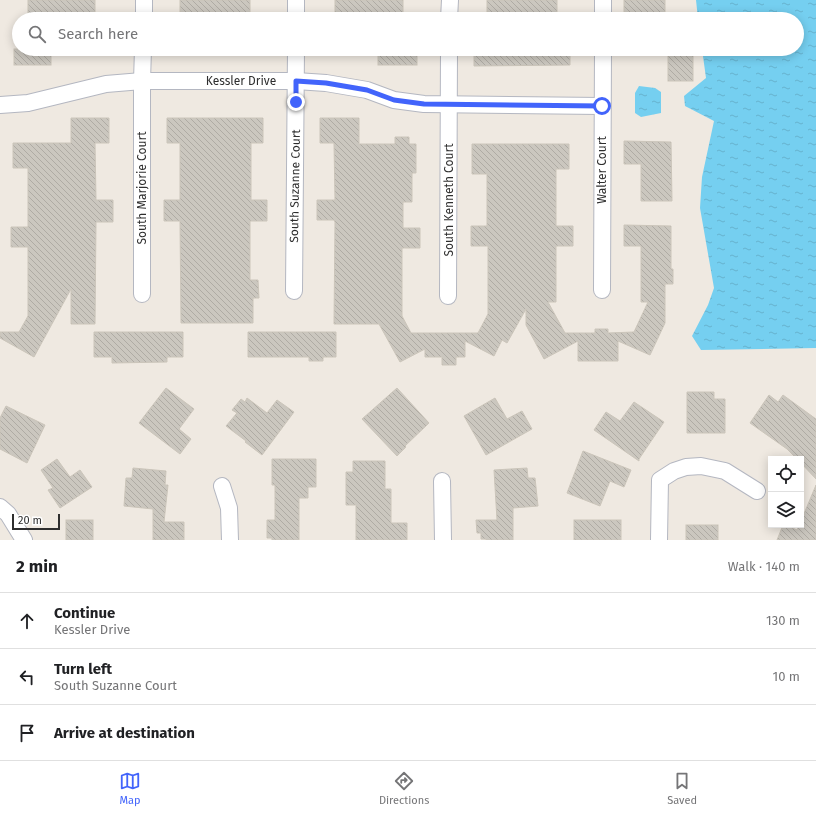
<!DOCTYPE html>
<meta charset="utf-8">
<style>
:root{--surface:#fff;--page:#f2f2f2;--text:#202124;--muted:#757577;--line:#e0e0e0;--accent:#4264fb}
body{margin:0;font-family:"Fira Sans",sans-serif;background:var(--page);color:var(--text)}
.controls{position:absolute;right:12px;bottom:12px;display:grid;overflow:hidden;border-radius:0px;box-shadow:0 2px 10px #0003}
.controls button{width:36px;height:36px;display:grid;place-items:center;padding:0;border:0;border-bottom:1px solid var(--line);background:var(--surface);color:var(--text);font:20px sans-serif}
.scale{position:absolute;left:12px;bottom:10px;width:48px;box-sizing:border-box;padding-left:4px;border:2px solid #2e2e2e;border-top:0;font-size:11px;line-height:14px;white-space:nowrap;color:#2e2e2e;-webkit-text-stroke:3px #fff;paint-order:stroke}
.stop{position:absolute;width:12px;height:12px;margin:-9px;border:3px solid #4264fb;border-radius:50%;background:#fff}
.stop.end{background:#4264fb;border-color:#fff;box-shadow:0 1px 4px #0008}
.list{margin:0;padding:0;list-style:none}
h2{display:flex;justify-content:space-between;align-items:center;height:52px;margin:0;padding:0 16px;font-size:17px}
h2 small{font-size:13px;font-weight:400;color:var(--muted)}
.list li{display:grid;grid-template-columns:26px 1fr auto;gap:12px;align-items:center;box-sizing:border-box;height:56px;padding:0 16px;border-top:1px solid var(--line)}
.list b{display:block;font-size:15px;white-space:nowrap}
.list p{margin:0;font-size:13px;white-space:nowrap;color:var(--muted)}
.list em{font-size:13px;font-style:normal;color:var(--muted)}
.icon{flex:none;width:22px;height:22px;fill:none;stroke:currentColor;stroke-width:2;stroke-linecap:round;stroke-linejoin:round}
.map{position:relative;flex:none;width:816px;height:540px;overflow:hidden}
.search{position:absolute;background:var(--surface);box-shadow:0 2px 10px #0003;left:12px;right:12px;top:12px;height:44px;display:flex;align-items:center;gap:10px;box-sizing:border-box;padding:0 14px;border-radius:22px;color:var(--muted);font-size:15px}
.sheet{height:220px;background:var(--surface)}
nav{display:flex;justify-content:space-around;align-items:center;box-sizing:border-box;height:56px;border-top:1px solid var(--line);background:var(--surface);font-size:11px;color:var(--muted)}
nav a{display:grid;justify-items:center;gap:2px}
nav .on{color:var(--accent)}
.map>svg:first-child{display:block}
.water{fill:url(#water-ripples)}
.building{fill:url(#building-back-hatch);stroke:#cbc5ba}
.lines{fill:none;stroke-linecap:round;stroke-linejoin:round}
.street-casing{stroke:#b4b7c1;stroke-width:18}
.street{stroke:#fff;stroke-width:16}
.route{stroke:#4264fb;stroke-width:5}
.labels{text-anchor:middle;stroke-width:3;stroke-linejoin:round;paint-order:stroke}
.street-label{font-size:12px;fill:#2e2e2e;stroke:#fff}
</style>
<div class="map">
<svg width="816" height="540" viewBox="0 0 816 540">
<defs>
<pattern id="water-ripples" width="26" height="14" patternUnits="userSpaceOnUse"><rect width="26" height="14" fill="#75cff0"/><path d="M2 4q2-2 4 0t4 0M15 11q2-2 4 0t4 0" fill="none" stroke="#66b2ce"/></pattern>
<pattern id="building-back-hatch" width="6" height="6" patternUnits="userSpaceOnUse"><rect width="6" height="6" fill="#cbc7bf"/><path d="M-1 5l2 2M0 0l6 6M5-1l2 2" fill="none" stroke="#afaba4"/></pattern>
</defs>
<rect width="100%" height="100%" fill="#efe9e1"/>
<g class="water">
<path d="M696 0H816V348L701 350 692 336 708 305 714 288 700 208 702 177 714 121 685 106 684 96 706 78 702 49H797V19H698Z"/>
<path d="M639 86 655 88 661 92V113L641 117 635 113V93Z"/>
</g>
<g class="building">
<rect x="28" y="0" width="67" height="19"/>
<rect x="180" y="0" width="70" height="19"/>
<rect x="335" y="0" width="68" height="19"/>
<rect x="487" y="0" width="70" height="19"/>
<rect x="624" y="0" width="41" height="19"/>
<rect x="14" y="49" width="37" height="16"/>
<rect x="378" y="49" width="39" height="16"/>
<path d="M474 49H570V65L474 66Z"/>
<rect x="668" y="49" width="25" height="32"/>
<path d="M71 118H109V143H95L96 200H113V222H96L95 324H71V289L34 357 0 338V332H19L28 316V247H11V227H28V168H13V143H71Z"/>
<path d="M167 118H263V143H251V200H267V221H250V280H258L259 298H253V323H181L180 221H164V200H180V143H167Z"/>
<path d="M320 118H359V144H395V137H409V144H416V173H412V202H403V228H420V248H402V316L411 333H478L488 314V246H471V226H487V174H472V144H569V169H556V226H573V246H556V302H548L565 333H595V329H608V333L634 332 648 302H641V246H624V225L671 226V269H673V284H665V323L650 355 618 341V361H578V341L544 359 526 325V309L507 343 502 340 494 356 465 341V357H456V365H442V357H425V349L400 362 379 324H334L335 222 334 220H317V200H335L334 143H320Z"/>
<path d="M624 141 671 142 672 201H641V164H624Z"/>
<path d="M94 332H183V357H167V362L112 363V357H94Z"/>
<path d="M248 332H336V357H323V361H309V357H248Z"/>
<path d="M166 388 194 409 179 429 191 439 180 454 139 423Z"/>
<path d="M397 388 429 423 405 446 406 447 397 456 362 419Z"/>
<path d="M687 392H714V399H725V433H687Z"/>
<path d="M769 395 778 402 783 395 816 419V479L801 463V459H797L787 449 750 423Z"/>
<path d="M247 398 267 413 277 400 294 412 262 455 245 442 246 441 226 426 237 413 232 410 241 399 245 402Z"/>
<path d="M495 398 507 419 522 411 532 429 486 455 464 416Z"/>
<path d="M634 402 664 422 639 459V461L594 430 606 412 620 421Z"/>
<path d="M6 406 45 425 27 463 0 449V418Z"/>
<path d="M583 451 631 470 624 487 610 481 600 506 567 493Z"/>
<path d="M57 459 70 477 80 470 92 487 60 508 48 490 53 488 41 470Z"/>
<path d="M272 459H316V487H308V498H299V540H272V538H267V520H275V485H272Z"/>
<path d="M353 461H385V489H391V523H407V540H356V505H346V472H353Z"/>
<path d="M133 468 166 471 165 485H168L164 522H184V540H153V509L124 506 126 478H132Z"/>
<path d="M527 468 528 478H535L538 506 513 508V540H486V539H481V533H477L476 520H497L494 470Z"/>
<path d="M816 485V540H777L783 525H786L797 530 799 525H801V521Z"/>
<rect x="66" y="520" width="27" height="20"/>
<rect x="574" y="520" width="47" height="20"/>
<rect x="686" y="525" width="32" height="15"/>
</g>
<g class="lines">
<defs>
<g id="street">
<path d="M296 0V19"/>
<path d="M144 19V0"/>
<path d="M449 19 450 0"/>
<path d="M603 19V0"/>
<path d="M0 105 28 103 106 84 142 81H296L326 83 367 90 394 100 424 104 602 106"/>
<path d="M602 290 603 49"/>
<path d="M294 291 296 49"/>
<path d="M142 294V81L143 49"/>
<path d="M448 296 449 49"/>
<path d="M442 481 443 540"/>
<path d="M222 486 229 508 230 540"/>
<path d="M0 507 8 514 24 540"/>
<path d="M659 540 660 480 674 471 686 467 701 466 725 471 757 491"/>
</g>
</defs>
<use href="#street" class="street-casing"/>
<use href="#street" class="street"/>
</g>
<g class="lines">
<path class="route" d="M296 102V81L326 83 367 90 394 100 424 104 602 106"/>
</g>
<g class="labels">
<g class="street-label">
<text x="241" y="85">Kessler Drive</text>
<text transform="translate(602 170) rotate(-90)" y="4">Walter Court</text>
<text transform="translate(295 186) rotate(-89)" y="4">South Suzanne Court</text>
<text transform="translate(142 188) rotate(-90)" y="4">South Marjorie Court</text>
<text transform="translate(449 200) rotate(-90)" y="4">South Kenneth Court</text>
</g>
</g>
</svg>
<div class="controls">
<button><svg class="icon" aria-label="locate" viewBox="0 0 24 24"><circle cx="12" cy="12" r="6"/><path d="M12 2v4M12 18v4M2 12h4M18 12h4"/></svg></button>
<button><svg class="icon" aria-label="layers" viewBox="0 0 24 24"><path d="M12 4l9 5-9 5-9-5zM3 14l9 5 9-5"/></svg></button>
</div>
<div class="scale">20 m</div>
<div class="stop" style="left:602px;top:106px"></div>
<div class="stop end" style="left:296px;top:102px"></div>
<div class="search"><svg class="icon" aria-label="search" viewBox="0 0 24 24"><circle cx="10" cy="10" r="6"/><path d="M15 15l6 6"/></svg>Search here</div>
</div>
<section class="sheet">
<h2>2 min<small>Walk · 140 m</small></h2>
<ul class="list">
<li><svg class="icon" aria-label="ahead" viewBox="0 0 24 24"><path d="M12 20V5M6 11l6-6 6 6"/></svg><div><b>Continue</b><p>Kessler Drive</p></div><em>130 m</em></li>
<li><svg class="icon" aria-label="left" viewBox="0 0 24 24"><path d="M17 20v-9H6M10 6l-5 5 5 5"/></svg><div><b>Turn left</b><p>South Suzanne Court</p></div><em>10 m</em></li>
<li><svg class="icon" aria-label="arrive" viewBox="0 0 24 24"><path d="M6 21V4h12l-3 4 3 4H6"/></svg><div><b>Arrive at destination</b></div></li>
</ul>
</section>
<nav>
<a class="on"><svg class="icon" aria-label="map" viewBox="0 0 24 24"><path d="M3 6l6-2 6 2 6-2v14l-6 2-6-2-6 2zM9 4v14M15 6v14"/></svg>Map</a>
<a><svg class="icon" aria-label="directions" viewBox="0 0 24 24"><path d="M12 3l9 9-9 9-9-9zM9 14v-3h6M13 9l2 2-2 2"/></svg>Directions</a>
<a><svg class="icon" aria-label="saved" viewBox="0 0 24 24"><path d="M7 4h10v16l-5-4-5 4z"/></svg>Saved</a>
</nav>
